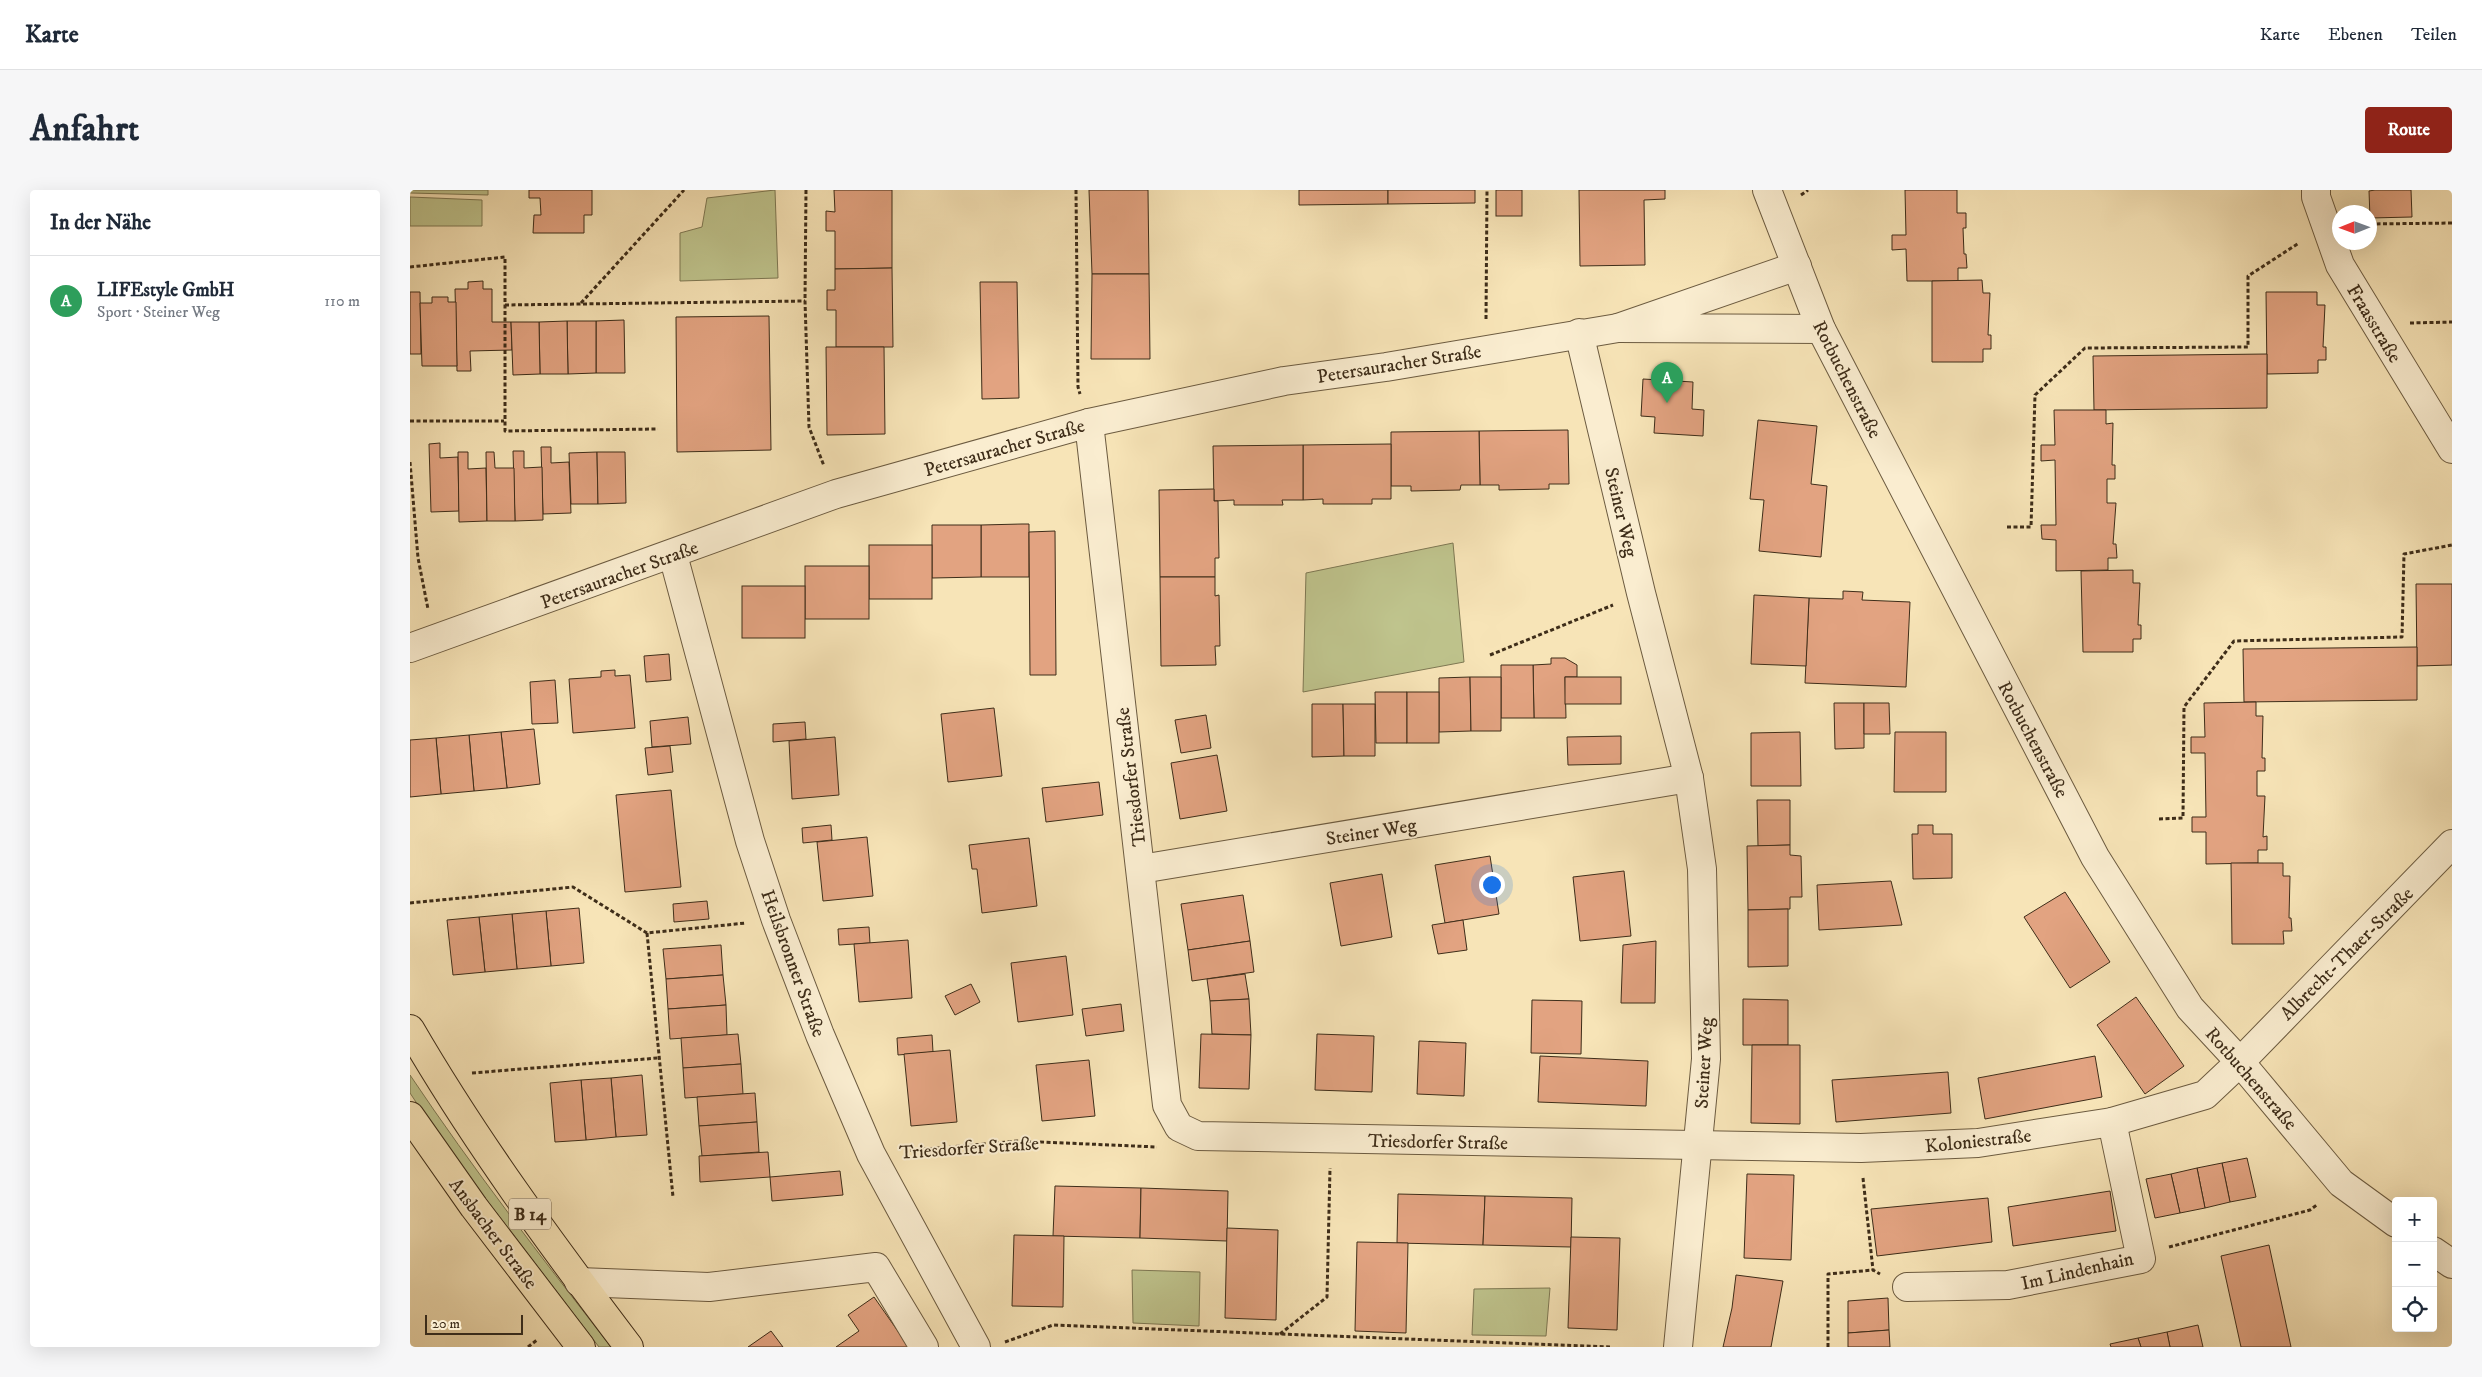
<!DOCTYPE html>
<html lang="de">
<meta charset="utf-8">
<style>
:root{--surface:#fff;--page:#f6f6f7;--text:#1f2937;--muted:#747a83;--line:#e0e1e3;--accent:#8f2418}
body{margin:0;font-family:"IM FELL DW Pica",serif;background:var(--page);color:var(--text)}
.controls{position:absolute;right:15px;bottom:15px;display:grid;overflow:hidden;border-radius:5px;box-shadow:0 5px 20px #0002}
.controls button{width:45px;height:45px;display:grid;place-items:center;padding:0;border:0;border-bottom:1px solid var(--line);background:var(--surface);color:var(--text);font:25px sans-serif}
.compass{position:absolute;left:1922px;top:15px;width:45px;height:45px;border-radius:50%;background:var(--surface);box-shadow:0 5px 20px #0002;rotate:269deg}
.scale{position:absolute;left:15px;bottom:12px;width:98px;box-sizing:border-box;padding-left:5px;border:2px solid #3e2d19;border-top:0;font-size:14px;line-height:18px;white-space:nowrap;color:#3e2d19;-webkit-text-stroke:4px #faedd0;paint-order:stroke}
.you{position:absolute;left:1081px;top:694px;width:18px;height:18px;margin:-12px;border:4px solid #fff;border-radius:50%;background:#1a73e8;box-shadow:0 0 0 8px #1a73e833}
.badge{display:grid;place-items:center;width:32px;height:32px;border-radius:50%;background:var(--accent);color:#fff;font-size:16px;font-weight:700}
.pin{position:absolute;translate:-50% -41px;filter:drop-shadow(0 1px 2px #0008)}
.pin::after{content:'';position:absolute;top:26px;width:18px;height:15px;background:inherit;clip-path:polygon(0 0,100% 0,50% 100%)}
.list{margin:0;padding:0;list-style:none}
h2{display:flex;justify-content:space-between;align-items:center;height:65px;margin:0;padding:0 20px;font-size:21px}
h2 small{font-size:16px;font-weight:400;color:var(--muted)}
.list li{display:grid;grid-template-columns:32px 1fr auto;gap:15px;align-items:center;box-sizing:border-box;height:90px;padding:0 20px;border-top:1px solid var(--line)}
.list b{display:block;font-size:19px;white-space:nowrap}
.list p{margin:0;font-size:16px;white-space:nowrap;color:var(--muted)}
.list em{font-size:16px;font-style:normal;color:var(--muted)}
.icon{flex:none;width:28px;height:28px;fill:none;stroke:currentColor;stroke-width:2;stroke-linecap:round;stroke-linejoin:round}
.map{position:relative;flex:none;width:2042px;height:1157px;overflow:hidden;border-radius:5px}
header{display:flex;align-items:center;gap:30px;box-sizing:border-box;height:70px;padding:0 25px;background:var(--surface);border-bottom:1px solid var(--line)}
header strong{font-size:24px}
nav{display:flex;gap:28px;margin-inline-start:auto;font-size:18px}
.intro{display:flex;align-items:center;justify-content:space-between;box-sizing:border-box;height:120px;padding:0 30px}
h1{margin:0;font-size:35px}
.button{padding:12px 22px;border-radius:5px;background:var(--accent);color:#fff;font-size:18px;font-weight:700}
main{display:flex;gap:30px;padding:0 30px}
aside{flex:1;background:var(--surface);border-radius:5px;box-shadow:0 5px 20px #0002}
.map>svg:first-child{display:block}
.green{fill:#bfc48d;stroke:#7e7853}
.building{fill:#e2a381;stroke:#3e2d19}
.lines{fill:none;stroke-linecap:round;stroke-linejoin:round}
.minor-casing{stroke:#6c5b40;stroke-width:30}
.major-casing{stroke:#3e2d19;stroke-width:30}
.path{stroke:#3e2d19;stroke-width:3;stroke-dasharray:4 2.5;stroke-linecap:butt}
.minor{stroke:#faedd0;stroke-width:28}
.major{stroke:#f7e4b7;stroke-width:28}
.labels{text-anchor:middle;stroke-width:4;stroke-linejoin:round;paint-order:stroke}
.shield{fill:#faedd0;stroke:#766750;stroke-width:1}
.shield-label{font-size:18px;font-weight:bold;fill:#3e2d19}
.street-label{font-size:19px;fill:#3e2d19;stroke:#faedd0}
</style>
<header>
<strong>Karte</strong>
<nav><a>Karte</a><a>Ebenen</a><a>Teilen</a></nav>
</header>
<div class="intro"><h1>Anfahrt</h1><a class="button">Route</a></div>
<main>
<aside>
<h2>In der Nähe<small></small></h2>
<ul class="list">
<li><span class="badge" style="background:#2e9e5b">A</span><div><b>LIFEstyle GmbH</b><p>Sport · Steiner Weg</p></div><em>110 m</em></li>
</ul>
</aside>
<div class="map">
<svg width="2042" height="1157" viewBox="0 0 2042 1157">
<rect width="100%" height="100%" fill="#f7e4b7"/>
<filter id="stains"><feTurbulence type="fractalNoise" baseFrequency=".004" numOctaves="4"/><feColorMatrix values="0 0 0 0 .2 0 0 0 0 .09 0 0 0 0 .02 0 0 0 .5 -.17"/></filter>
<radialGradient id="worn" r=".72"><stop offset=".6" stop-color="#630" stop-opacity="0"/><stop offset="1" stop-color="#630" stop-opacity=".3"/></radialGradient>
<g class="green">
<path d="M0 0H78V5L0 3Z"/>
<path d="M365 0 368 88 270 91V43L292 37 297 8Z"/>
<path d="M0 7 72 10V36H0Z"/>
<path d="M1043 353 1054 472 893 502 896 383Z"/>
<path d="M0 885C63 979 132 1068 201 1157H189L33 953 0 903Z"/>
<path d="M722 1080 790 1082 789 1136 723 1133Z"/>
<path d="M1140 1098 1136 1146 1062 1145 1064 1099Z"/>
</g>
<g class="building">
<path d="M119 0H182V25H174V43H123L124 25H131L130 8H119Z"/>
<path d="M424 0H482V78L425 79V41H416V21L425 22Z"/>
<path d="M679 0H738L739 84H682Z"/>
<path d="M889 0H978V14L889 15Z"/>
<path d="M978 0H1065V13L978 14Z"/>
<rect x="1086" y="0" width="26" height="26"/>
<path d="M1169 0H1255V9L1234 10 1235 75 1170 76Z"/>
<path d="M1495 0H1547V23H1556V38H1553L1554 64H1556L1557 78H1548V91H1497L1496 59 1482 60V45H1496Z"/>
<path d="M1965 0H2001L2002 27 1960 28 1959 1Z"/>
<path d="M482 78 483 157H426V120H417V100H425V79Z"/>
<path d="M682 84H739L740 169H681Z"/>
<path d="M1572 90 1573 103H1580L1578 145H1581V159H1573V172H1522V91Z"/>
<path d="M73 91V99H82V132H101L102 160 60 161 61 181H47L45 99H58V92Z"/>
<path d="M570 92H607L609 208 572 209Z"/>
<path d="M0 102H10L11 164H0Z"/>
<path d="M1856 102H1907V115H1915L1913 157H1916V170H1908V183L1857 184Z"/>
<path d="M22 107H38V112H46L47 176H12L10 113H22Z"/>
<path d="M359 126 361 260 267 262 266 127Z"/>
<path d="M214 130 215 183H186V131Z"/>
<path d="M157 131H186V183L158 184Z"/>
<path d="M157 131 158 184H130L129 132Z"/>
<path d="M101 132H129L130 184 103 185Z"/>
<path d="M416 157H474L475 244 417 245Z"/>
<path d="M1857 164V218L1684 220 1683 166Z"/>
<path d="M1233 189 1283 192 1282 219 1294 220 1293 246 1244 243 1245 227 1231 226Z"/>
<path d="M1644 220H1696V234L1703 233 1702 275H1705V289H1697V313H1706L1703 354H1706L1707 368H1698V380L1646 381V350L1632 349 1631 335H1646L1645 270 1631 271V255H1645Z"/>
<path d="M1348 230 1407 236 1401 294 1417 296 1411 367 1349 361 1354 310 1340 309Z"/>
<path d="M1158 240 1159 294H1139V299L1089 300V295H1070L1069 241Z"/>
<path d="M1069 241 1070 295H1051L1050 300 1001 301V296H981V242Z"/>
<path d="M30 253V268L48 267 49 321 21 322 19 254Z"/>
<path d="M981 254V309H962V314H913V309L893 310V255Z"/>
<path d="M893 255V310H872L873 315H824V310L804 311 803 256Z"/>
<path d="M131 257H141V273L159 272 161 323 133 324Z"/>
<path d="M103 261H114V278L132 277 133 330 105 331Z"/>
<path d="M48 262H58V279L76 278 77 331 49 332Z"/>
<path d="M76 262H84L85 278H104L105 331H77Z"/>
<path d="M187 262 188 314H161L159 263Z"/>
<path d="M187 262H215L216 313 188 314Z"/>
<path d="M804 299V311H808L809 368H805V387H750L749 300Z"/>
<path d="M612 334H619V387H571V335Z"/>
<path d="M522 335H571V387L522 388Z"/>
<path d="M645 341 646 485H620L619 342Z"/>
<rect x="459" y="355" width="63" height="54"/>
<rect x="395" y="376" width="64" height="53"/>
<path d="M1723 380V393H1730L1728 435H1731V449H1723V462H1673L1671 381Z"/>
<path d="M750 387H805V406L809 405 810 456H805L806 475 751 476Z"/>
<path d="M2006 394H2042V475L2007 476Z"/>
<rect x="332" y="396" width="63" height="52"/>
<path d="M1433 401 1453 402 1452 410 1500 412 1496 497 1395 493 1399 408 1433 409Z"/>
<path d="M1344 405 1399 408 1396 476 1341 474Z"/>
<path d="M2007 457V510L1834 512 1833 459Z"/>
<path d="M259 464 261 490 236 492 234 466Z"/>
<path d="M1141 468H1155L1167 475V487H1155L1156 528H1124L1123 475 1141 474Z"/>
<path d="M1091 475H1123L1124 528H1091Z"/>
<path d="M205 480V486L220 485 225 538 163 543 159 489 191 487V481Z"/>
<path d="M1060 487 1061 541 1029 542V488Z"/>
<path d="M1060 487H1091V541H1061Z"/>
<rect x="1155" y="487" width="56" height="27"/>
<path d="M145 490 148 533 122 534 120 492Z"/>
<path d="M965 502H997V553H966Z"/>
<rect x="997" y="502" width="32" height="51"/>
<path d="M1846 512V526H1853L1852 568H1855V581H1847V606H1855L1853 647 1857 646V660H1848V673L1796 674V642H1782V627H1796L1795 563H1781V547H1795L1794 513Z"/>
<path d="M1424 513H1454V558L1425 559Z"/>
<path d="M1454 513H1479L1480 544H1454Z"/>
<path d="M902 514H933L934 566 902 567Z"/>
<path d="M933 514H965V566H934Z"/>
<path d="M584 518 592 586 538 592 531 524Z"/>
<path d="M796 525 801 558 771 563 765 530Z"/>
<path d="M278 527 281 554 242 557 240 531Z"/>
<path d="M395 532 396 549 363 552V534Z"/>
<path d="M124 539 130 594 97 598 91 542Z"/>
<path d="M91 542 97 598 64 601 59 545Z"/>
<path d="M1390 542 1391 596H1341V543Z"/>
<path d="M1485 542H1536V602H1484Z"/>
<path d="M59 545 64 601 31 604 26 548Z"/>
<path d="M1211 546V574L1158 575 1157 547Z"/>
<path d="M425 547 429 605 382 609 379 551Z"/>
<path d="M26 548 31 604 0 607V550Z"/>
<path d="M260 556 263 582 238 585 235 558Z"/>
<path d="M807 565 817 621 770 629 761 573Z"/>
<path d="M689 592 693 625 636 632 632 598Z"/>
<path d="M261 600 271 697 215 702 206 605Z"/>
<path d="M1347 610H1380V655L1348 656Z"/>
<path d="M421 635 422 650 393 653 392 638Z"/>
<path d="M1508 635H1523V644H1542V688L1503 689 1502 644H1508Z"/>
<path d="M457 647 463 706 413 711 407 652Z"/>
<path d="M619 648 627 716 572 723 567 679H562L559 655Z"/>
<path d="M1380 655V665L1391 666 1392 707H1380V719L1338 720 1337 656Z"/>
<path d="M1080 666 1089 724 1035 733 1025 675Z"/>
<path d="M1821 673H1873V686H1880L1879 728H1881L1882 741H1873L1874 754H1822Z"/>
<path d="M1214 681 1221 746 1170 751 1163 687Z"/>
<path d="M972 684 982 747 931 756 920 693Z"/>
<path d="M1481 691 1492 735 1409 740 1407 695Z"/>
<path d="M1655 702 1700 772 1660 798 1614 727Z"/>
<path d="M833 705 840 751 778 760 771 714Z"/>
<path d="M297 711 299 729 264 732 263 714Z"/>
<path d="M169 718 174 773 141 776 136 721Z"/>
<path d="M1378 719V776L1338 777V720Z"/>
<path d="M136 721 141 776 107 779 102 724Z"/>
<path d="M102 724 107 779 75 782 69 727Z"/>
<path d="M69 727 75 782 43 785 37 730Z"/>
<path d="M1053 730 1057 760 1028 764 1022 735Z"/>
<path d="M459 737 460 753 429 755 428 739Z"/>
<path d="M498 750 502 808 449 812 444 754Z"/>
<path d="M840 751 844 782 782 791 778 760Z"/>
<path d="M1246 751 1245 813H1211L1213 755Z"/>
<path d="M311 755 313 785 256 789 253 759Z"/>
<path d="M656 766 663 825 608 832 601 773Z"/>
<path d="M835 784 839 809 800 811 797 789Z"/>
<path d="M313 785 316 815 258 819 256 789Z"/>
<path d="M561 794 570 812 545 825 535 806Z"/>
<path d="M1726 807 1774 876 1735 904 1687 835Z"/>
<path d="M839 809 841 845 802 844 800 811Z"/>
<path d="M1333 809 1378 810V855H1333Z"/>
<path d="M1122 810 1172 811 1171 864 1121 863Z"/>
<path d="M711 814 714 841 676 846 672 819Z"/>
<path d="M316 815 317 845 260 849 258 819Z"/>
<path d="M328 844 331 874 273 878 271 848Z"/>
<path d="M791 844 841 845 839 899 789 898Z"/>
<path d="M907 844 964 846 962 902 905 900Z"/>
<path d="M522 845 523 862 488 865 487 848Z"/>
<path d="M1009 851 1056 853 1054 906 1007 904Z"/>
<path d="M1342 855H1390V934L1341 933Z"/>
<path d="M540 860 547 932 501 936 494 864Z"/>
<path d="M1130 866 1238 871 1236 916 1128 912Z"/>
<path d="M1685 866 1692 907 1575 929 1568 888Z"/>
<path d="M679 870 685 926 632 931 626 875Z"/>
<path d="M331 874 333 904 275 908 273 878Z"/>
<path d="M1538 882 1541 923 1426 932 1422 890Z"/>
<path d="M232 885 237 945 206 947 201 888Z"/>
<path d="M201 888 206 947 176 950 171 890Z"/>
<path d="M171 890 176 950 145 952 140 893Z"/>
<path d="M345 903 347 932 289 936 287 907Z"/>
<path d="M347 932 349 962 292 966 289 936Z"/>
<path d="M358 962 360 987 290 992 289 966Z"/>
<path d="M1837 968 1846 1007 1820 1012 1812 973Z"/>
<path d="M1812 973 1820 1012 1795 1018 1787 978Z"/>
<path d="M1787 978 1795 1018 1770 1023 1761 984Z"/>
<path d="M430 981 433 1005 362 1011 360 987Z"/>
<path d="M1337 984 1384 985 1381 1070 1334 1068Z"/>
<path d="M1761 984 1770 1023 1745 1028 1736 989Z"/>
<path d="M645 996 731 998 730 1048 643 1046Z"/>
<path d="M731 998 818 1001 817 1051 730 1048Z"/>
<path d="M1700 1001 1706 1041 1603 1056 1598 1017Z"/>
<path d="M988 1004 1075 1006 1073 1055 987 1053Z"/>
<path d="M1075 1006 1162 1008 1161 1057 1073 1055Z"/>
<path d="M1578 1008 1582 1052 1467 1066 1461 1019Z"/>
<path d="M817 1038 868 1040 866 1130 815 1128Z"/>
<path d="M604 1045 654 1046 653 1117 602 1116Z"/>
<path d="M1161 1047 1210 1048 1207 1140 1158 1138Z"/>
<path d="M947 1052 998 1053 996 1143 945 1141Z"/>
<path d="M1859 1055 1881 1157H1831L1811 1066Z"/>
<path d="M1326 1085 1373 1091 1361 1157H1313L1322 1118Z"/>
<path d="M464 1107 499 1157H426L449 1141 438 1125Z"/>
<path d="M1478 1108 1479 1140 1438 1143V1111Z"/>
<path d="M1788 1135 1793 1157H1760L1757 1142Z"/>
<path d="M1479 1140 1480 1157H1438V1143Z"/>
<path d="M361 1141 373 1157H338Z"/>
<path d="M1757 1142 1760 1157H1731L1728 1148Z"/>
<path d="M1728 1148 1731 1157H1701L1700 1154Z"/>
</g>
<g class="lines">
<defs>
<g id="minor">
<path d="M1357 0 1411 139 1685 667 1780 818 1830 872 1931 993 1986 1033"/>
<path d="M1906 0V7L1930 75 2042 259"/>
<path d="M1387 76 1208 138 1411 139"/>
<path d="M1169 143 1231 403 1279 588 1292 679 1296 869 1268 1157"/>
<path d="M679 233 757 915 769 937 788 946 1451 958 1568 953 1702 932 1795 905 1830 872 2042 654"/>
<path d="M263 365 340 651 366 730 410 845 461 964 566 1157"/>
<path d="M0 458 426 304 679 233 874 191 976 177 1208 138"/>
<path d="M731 679 1279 588"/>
<path d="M2023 1061 2042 1074"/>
<path d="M169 1092 299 1097 466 1077 514 1157"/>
<path d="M1497 1097 1598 1095 1731 1069 1702 932"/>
</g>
<g id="major">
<path d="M0 839C65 951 141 1054 219 1157"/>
<path d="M0 926 64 1017 171 1157"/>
</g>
</defs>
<use href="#minor" class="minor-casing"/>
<use href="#major" class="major-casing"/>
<g class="path">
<path d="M396 0 395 111 399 237 414 276"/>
<path d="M666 0 668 197 670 204"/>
<path d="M1391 5 1398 0"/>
<path d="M1960 34 2042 33"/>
<path d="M0 77 95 67V241L248 239"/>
<path d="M171 113 274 0"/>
<path d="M95 115 395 111"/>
<path d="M1076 129 1077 0"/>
<path d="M2000 133 2042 132"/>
<path d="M0 231H94"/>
<path d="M0 272 8 368 18 419"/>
<path d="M1597 337H1621L1625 205 1675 158 1838 157V86L1889 53"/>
<path d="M1080 465 1203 415"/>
<path d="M1749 629 1773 628 1774 517 1824 451 1992 447 1994 364 2042 355"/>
<path d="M0 713 163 697 237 743 336 733"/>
<path d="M237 743 263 1007"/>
<path d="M62 883 248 868"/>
<path d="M494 961 608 951 747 957"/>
<path d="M1453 988 1463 1080 1470 1084"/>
<path d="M1759 1057 1900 1020 1908 1014"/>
<path d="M870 1144 917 1107 920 978"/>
<path d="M595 1152 643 1135 1200 1157"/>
<path d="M118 1157 127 1150"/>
<path d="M1418 1157V1084L1463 1080"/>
</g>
<use href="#minor" class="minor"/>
<use href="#major" class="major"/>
</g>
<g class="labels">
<rect class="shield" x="99" y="1008.5" width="42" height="31" rx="4"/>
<g class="shield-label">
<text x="120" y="1030">B 14</text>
</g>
<g class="street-label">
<text transform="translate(1965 133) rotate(59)" y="7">Fraasstraße</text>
<text transform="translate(989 173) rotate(-9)" y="7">Petersauracher Straße</text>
<text transform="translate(1438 189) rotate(63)" y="7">Rotbuchenstraße</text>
<text transform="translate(594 257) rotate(-16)" y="7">Petersauracher Straße</text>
<text transform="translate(1212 322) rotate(77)" y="7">Steiner Weg</text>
<text transform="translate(209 384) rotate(-20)" y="7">Petersauracher Straße</text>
<text transform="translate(1624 549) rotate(62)" y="7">Rotbuchenstraße</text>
<text transform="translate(720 587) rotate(-97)" y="7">Triesdorfer Straße</text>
<text transform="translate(961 641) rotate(-9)" y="7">Steiner Weg</text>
<text transform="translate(1936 763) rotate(-45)" y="7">Albrecht-Thaer-Straße</text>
<text transform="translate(384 773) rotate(70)" y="7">Heilsbronner Straße</text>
<text transform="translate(1293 873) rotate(-87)" y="7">Steiner Weg</text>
<text transform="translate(1842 888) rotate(49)" y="7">Rotbuchenstraße</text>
<text transform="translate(1568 950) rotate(-6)" y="7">Koloniestraße</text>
<text transform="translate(1028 951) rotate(1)" y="7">Triesdorfer Straße</text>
<text transform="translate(559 957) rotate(-4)" y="7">Triesdorfer Straße</text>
<text transform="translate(84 1043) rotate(53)" y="7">Ansbacher Straße</text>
<text transform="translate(1667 1080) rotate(-13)" y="7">Im Lindenhain</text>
</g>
</g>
<rect width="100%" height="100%" filter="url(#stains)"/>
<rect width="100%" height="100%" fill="url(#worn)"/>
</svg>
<div class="controls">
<button>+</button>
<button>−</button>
<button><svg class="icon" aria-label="locate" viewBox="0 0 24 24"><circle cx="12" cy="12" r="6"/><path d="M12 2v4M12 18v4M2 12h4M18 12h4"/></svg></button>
</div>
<svg class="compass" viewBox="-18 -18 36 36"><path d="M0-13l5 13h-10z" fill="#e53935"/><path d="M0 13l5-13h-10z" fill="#747a83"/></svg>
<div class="scale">20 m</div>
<div class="you"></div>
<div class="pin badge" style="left:1257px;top:213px;background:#2e9e5b">A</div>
</div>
</main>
